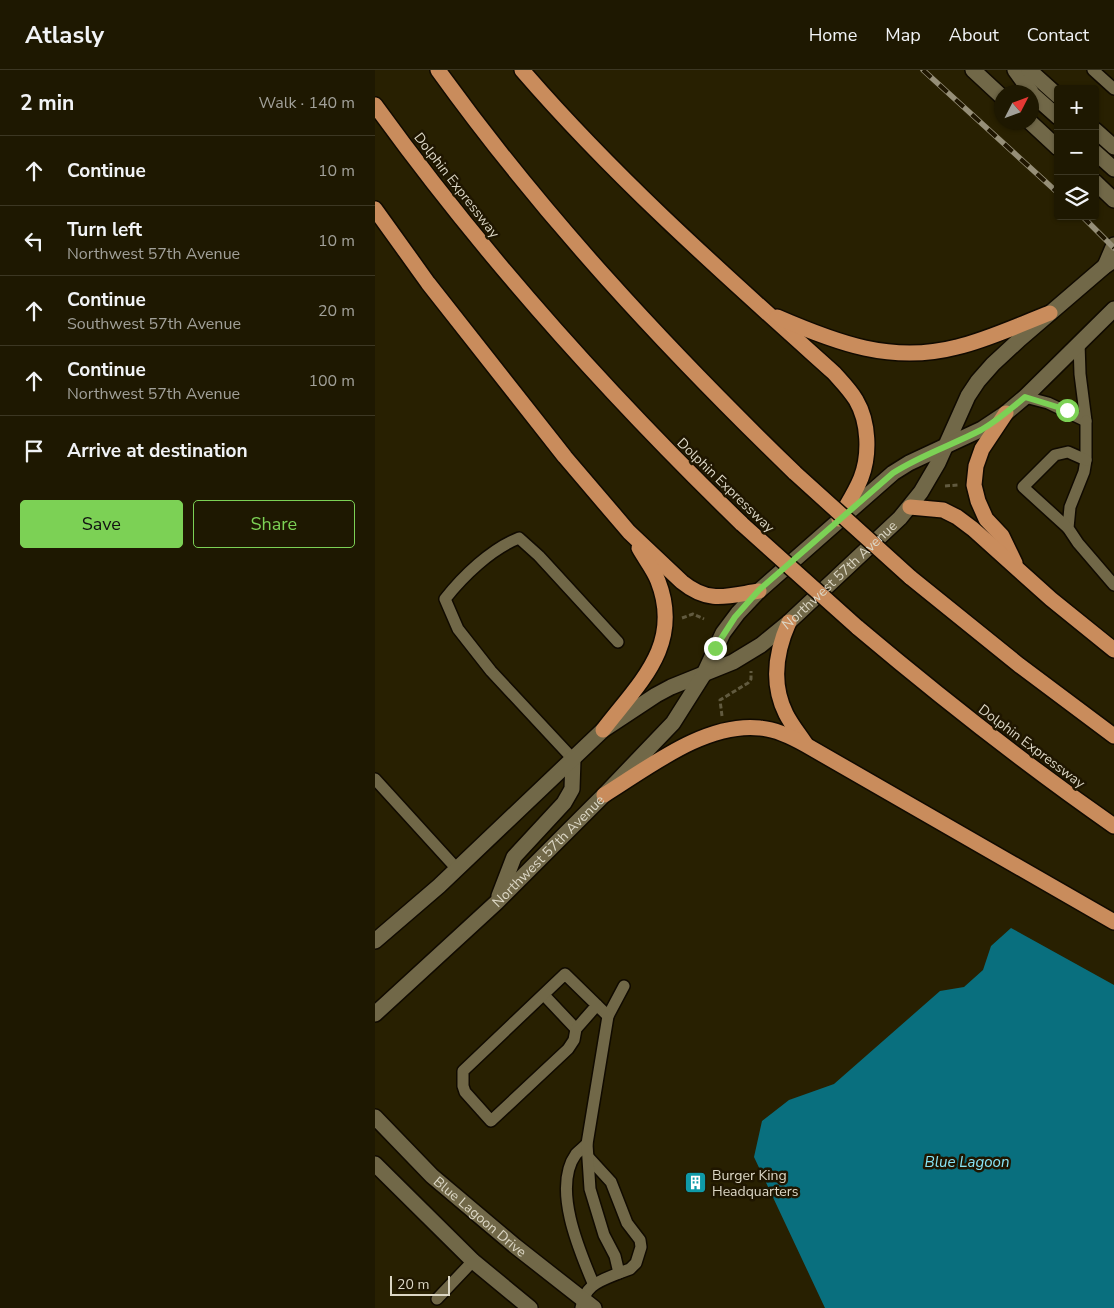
<!DOCTYPE html>
<meta charset="utf-8">
<style>
:root{--surface:#1e1801;--page:#2b2510;--text:#f1f3f6;--muted:#a1a099;--line:#3c3723;--accent:#7cd155}
body{margin:0;font-family:"Nunito Sans",sans-serif;background:var(--page);color:var(--text)}
.controls{position:absolute;right:15px;top:15px;display:grid;overflow:hidden;border-radius:5px;box-shadow:0 1px 4px #0004}
.controls button{width:45px;height:45px;display:grid;place-items:center;padding:0;border:0;border-bottom:1px solid var(--line);background:var(--surface);color:var(--text);font:25px sans-serif}
.compass{position:absolute;left:619px;top:15px;width:45px;height:45px;border-radius:50%;background:var(--surface);box-shadow:0 1px 4px #0004;rotate:48deg}
.scale{position:absolute;left:15px;bottom:12px;width:60px;box-sizing:border-box;padding-left:5px;border:2px solid #dcd7c5;border-top:0;font-size:14px;line-height:18px;white-space:nowrap;color:#dcd7c5;-webkit-text-stroke:4px #1f1600;paint-order:stroke}
.stop{position:absolute;width:15px;height:15px;margin:-11px;border:4px solid #7cd155;border-radius:50%;background:#fff}
.stop.end{background:#7cd155;border-color:#fff;box-shadow:0 1px 5px #0008}
.list{margin:0;padding:0;list-style:none}
h2{display:flex;justify-content:space-between;align-items:center;height:65px;margin:0;padding:0 20px;font-size:21px}
h2 small{font-size:16px;font-weight:400;color:var(--muted)}
.list li{display:grid;grid-template-columns:32px 1fr auto;gap:15px;align-items:center;box-sizing:border-box;height:70px;padding:0 20px;border-top:1px solid var(--line)}
.list b{display:block;font-size:19px;white-space:nowrap}
.list p{margin:0;font-size:16px;white-space:nowrap;color:var(--muted)}
.list em{font-size:16px;font-style:normal;color:var(--muted)}
.actions{display:flex;gap:10px;padding:15px 20px}
.actions a{flex:1;padding:11px 0;border:1px solid var(--accent);border-radius:5px;text-align:center;font-size:18px;color:var(--accent)}
.actions .main{background:var(--accent);color:#111}
.icon{flex:none;width:28px;height:28px;fill:none;stroke:currentColor;stroke-width:2;stroke-linecap:round;stroke-linejoin:round}
.map{position:relative;flex:none;width:739px;height:1238px;overflow:hidden}
header{display:flex;align-items:center;gap:30px;box-sizing:border-box;height:70px;padding:0 25px;background:var(--surface);border-bottom:1px solid var(--line)}
header strong{font-size:24px}
nav{display:flex;gap:28px;margin-inline-start:auto;font-size:18px}
main{display:flex}
aside{flex:1;background:var(--surface)}
.map>svg:first-child{display:block}
.water{fill:#096f7e}
.lines{fill:none;stroke-linecap:round;stroke-linejoin:round}
.lane-casing{stroke:#100a00;stroke-width:14}
.street-casing{stroke:#100a00;stroke-width:18}
.secondary-casing{stroke:#100a00;stroke-width:18}
.highway-casing{stroke:#100a00;stroke-width:18}
.path{stroke:#615a3f;stroke-width:3;stroke-dasharray:5 2.5;stroke-linecap:butt}
.lane{stroke:#716848;stroke-width:11}
.street{stroke:#716848;stroke-width:15}
.secondary{stroke:#716848;stroke-width:15}
.highway{stroke:#c98c5c;stroke-width:15}
.rail-casing{stroke:#968f78;stroke-width:5.5}
.rail{stroke:#1f1600;stroke-width:4;stroke-dasharray:11;stroke-linecap:butt}
.highway-bridge-casing{stroke:#100a00;stroke-width:18;stroke-linecap:butt}
.highway-bridge{stroke:#c98c5c;stroke-width:15}
.route{stroke:#7cd155;stroke-width:6}
.labels{text-anchor:middle;stroke-width:5;stroke-linejoin:round;paint-order:stroke}
.street-label{font-size:14px;fill:#dcd7c5;stroke:#1f1600}
.poi-label{font-size:14px;fill:#dcd7c5;stroke:#1f1600;text-anchor:start}
.water-label{font-size:15px;font-style:italic;fill:#89e5f7;stroke:#1f1600}
</style>
<header>
<strong>Atlasly</strong>
<nav><a>Home</a><a>Map</a><a>About</a><a>Contact</a></nav>
</header>
<main>
<aside>
<h2>2 min<small>Walk · 140 m</small></h2>
<ul class="list">
<li><svg class="icon" aria-label="ahead" viewBox="0 0 24 24"><path d="M12 20V5M6 11l6-6 6 6"/></svg><div><b>Continue</b></div><em>10 m</em></li>
<li><svg class="icon" aria-label="left" viewBox="0 0 24 24"><path d="M17 20v-9H6M10 6l-5 5 5 5"/></svg><div><b>Turn left</b><p>Northwest 57th Avenue</p></div><em>10 m</em></li>
<li><svg class="icon" aria-label="ahead" viewBox="0 0 24 24"><path d="M12 20V5M6 11l6-6 6 6"/></svg><div><b>Continue</b><p>Southwest 57th Avenue</p></div><em>20 m</em></li>
<li><svg class="icon" aria-label="ahead" viewBox="0 0 24 24"><path d="M12 20V5M6 11l6-6 6 6"/></svg><div><b>Continue</b><p>Northwest 57th Avenue</p></div><em>100 m</em></li>
<li><svg class="icon" aria-label="arrive" viewBox="0 0 24 24"><path d="M6 21V4h12l-3 4 3 4H6"/></svg><div><b>Arrive at destination</b></div></li>
</ul>
<div class="actions"><a class="main">Save</a><a>Share</a></div>
</aside>
<div class="map">
<svg width="739" height="1238" viewBox="0 0 739 1238">
<rect width="100%" height="100%" fill="#282001"/>
<path class="water" d="M636 858 739 915V1238H450L379 1087 387 1051 414 1030 459 1014 565 921 589 917 608 900 616 876Z"/>
<g class="lines">
<defs>
<g id="lane">
<path d="M718 0 739 19"/>
<path d="M650 327 673 333 711 351 705 304 704 273"/>
<path d="M711 351V390L709 402 695 437 693 458 703 473 739 515"/>
<path d="M693 458 648 417 680 385 693 382 711 390"/>
<path d="M198 689 116 601 83 559 70 529C88 506 116 479 144 468L164 486 243 572"/>
<path d="M0 709 82 799"/>
<path d="M169 925 201 959"/>
<path d="M233 946 249 916"/>
<path d="M212 1074C209 1077 204 1081 201 1084 177 1117 204 1180 218 1213"/>
<path d="M214 1088 236 1112 252 1153 265 1170 266 1177 261 1193 255 1199 244 1203"/>
<path d="M62 1229 98 1191"/>
<path d="M206 1238C210 1214 225 1211 244 1203L240 1186 229 1165 215 1119 212 1074 233 946 190 904 88 1001V1016L90 1022 116 1051 193 979 199 970 201 959 222 935"/>
</g>
<g id="street">
<path id="s1" d="M0 1047 57 1106 140 1176 219 1238"/>
<path d="M0 1094 98 1191 155 1238"/>
</g>
<g id="secondary">
<path d="M598 0 626 26"/>
<path d="M640 0 656 22"/>
<path d="M654 0 683 26"/>
<path d="M656 23 683 47"/>
<path d="M655 52 683 78"/>
<path d="M720 60 739 77"/>
<path d="M720 82 739 99"/>
<path d="M720 112 739 130"/>
<path d="M730 196 739 175"/>
<path d="M124 826 139 787 189 733 197 719 198 689"/>
<path id="s2" d="M0 871 64 816 228 660 281 625 296 617 358 592 386 575 414 552 525 448 546 422 563 393 593 326 603 311 618 294 645 269 730 196 739 190"/>
<path id="s3" d="M0 944 122 832 229 725 298 653 329 604 348 563 363 543 384 521 518 403 534 393 607 359 631 343 650 327 739 239"/>
</g>
<g id="highway">
<path d="M63 0C168 146 291 278 420 403"/>
<path d="M147 0C242 110 351 206 459 303 467 312 475 320 481 330 494 352 495 385 486 408 480 423 471 436 464 449"/>
<path d="M0 35C109 186 233 324 367 454"/>
<path d="M0 139 53 213 190 387 254 462 307 512C334 534 352 526 384 521"/>
<path d="M402 247C462 273 517 294 582 277 612 270 646 254 675 243"/>
<path d="M631 343 607 379 601 396 599 415 603 431 611 449 627 466 640 493"/>
<path d="M535 437 568 440 582 447 598 459 676 529 739 580"/>
<path d="M535 507 644 595 739 666"/>
<path d="M414 552C401 581 396 614 411 644 416 654 424 664 430 673"/>
<path d="M482 557C565 627 650 694 739 756"/>
<path d="M228 660C264 613 308 575 283 511 279 500 270 489 264 478"/>
<path d="M229 725C273 698 330 652 385 658 401 659 417 667 431 675L739 852"/>
</g>
</defs>
<use href="#lane" class="lane-casing"/>
<use href="#street" class="street-casing"/>
<use href="#secondary" class="secondary-casing"/>
<use href="#highway" class="highway-casing"/>
<g class="path">
<path d="M570 416 583 415"/>
<path d="M307 548 318 544 329 549"/>
<path d="M347 646 345 630 373 613 376 609V601"/>
</g>
<use href="#lane" class="lane"/>
<use href="#street" class="street"/>
<use href="#secondary" class="secondary"/>
<use href="#highway" class="highway"/>
<defs>
<g id="rail">
<path d="M548 0 683 123"/>
<path d="M707 146 739 178"/>
</g>
</defs>
<use href="#rail" class="rail-casing"/>
<use href="#rail" class="rail"/>
<defs>
<g id="highway-bridge">
<path d="M420 403 535 507"/>
<path d="M367 454 482 557"/>
</g>
</defs>
<use href="#highway-bridge" class="highway-bridge-casing"/>
<use href="#highway-bridge" class="highway-bridge"/>
</g>
<g class="lines">
<path class="route" d="M340 578 360 547 384 520 518 403C546 385 577 375 606 360 622 351 636 339 650 327L692 340"/>
</g>
<defs>
<symbol id="building-square" viewBox="-11 -11 22 22"><rect x="-9" y="-9" width="18" height="18" rx="4" fill="#0f9aa8" stroke="#1f1600"/><path d="M-4-6H4V6H1V3H-1V6H-4ZM-2.5-4.3h1.7v1.8h-1.7ZM.8-4.3h1.7v1.8H.8ZM-2.5-1h1.7V.8h-1.7ZM.8-1h1.7V.8H.8Z" fill="#fff"/></symbol>
</defs>
<g fill-rule="evenodd">
<use href="#building-square" x="308" y="1100" width="25" height="25"/>
</g>
<g class="labels">
<g class="street-label">
<text transform="translate(82 115) rotate(52)" y="5">Dolphin Expressway</text>
<text transform="translate(351 415) rotate(44)" y="5">Dolphin Expressway</text>
<text dy="5" stroke="none"><textPath href="#s2" startOffset="596">Northwest 57th Avenue</textPath></text>
<text transform="translate(657 676) rotate(37)" y="5">Dolphin Expressway</text>
<text dy="5" stroke="none"><textPath href="#s3" startOffset="238">Northwest 57th Avenue</textPath></text>
<text dy="5" stroke="none"><textPath href="#s1" startOffset="145">Blue Lagoon Drive</textPath></text>
</g>
<g class="poi-label">
<text x="337" y="1110">Burger King<tspan x="337" dy="16">Headquarters</tspan></text>
</g>
<g class="water-label">
<text x="592" y="1097">Blue Lagoon</text>
</g>
</g>
</svg>
<div class="controls">
<button>+</button>
<button>−</button>
<button><svg class="icon" aria-label="layers" viewBox="0 0 24 24"><path d="M12 4l9 5-9 5-9-5zM3 14l9 5 9-5"/></svg></button>
</div>
<svg class="compass" viewBox="-18 -18 36 36"><path d="M0-13l5 13h-10z" fill="#e53935"/><path d="M0 13l5-13h-10z" fill="#a1a099"/></svg>
<div class="scale">20 m</div>
<div class="stop" style="left:692px;top:340px"></div>
<div class="stop end" style="left:340px;top:578px"></div>
</div>
</main>
